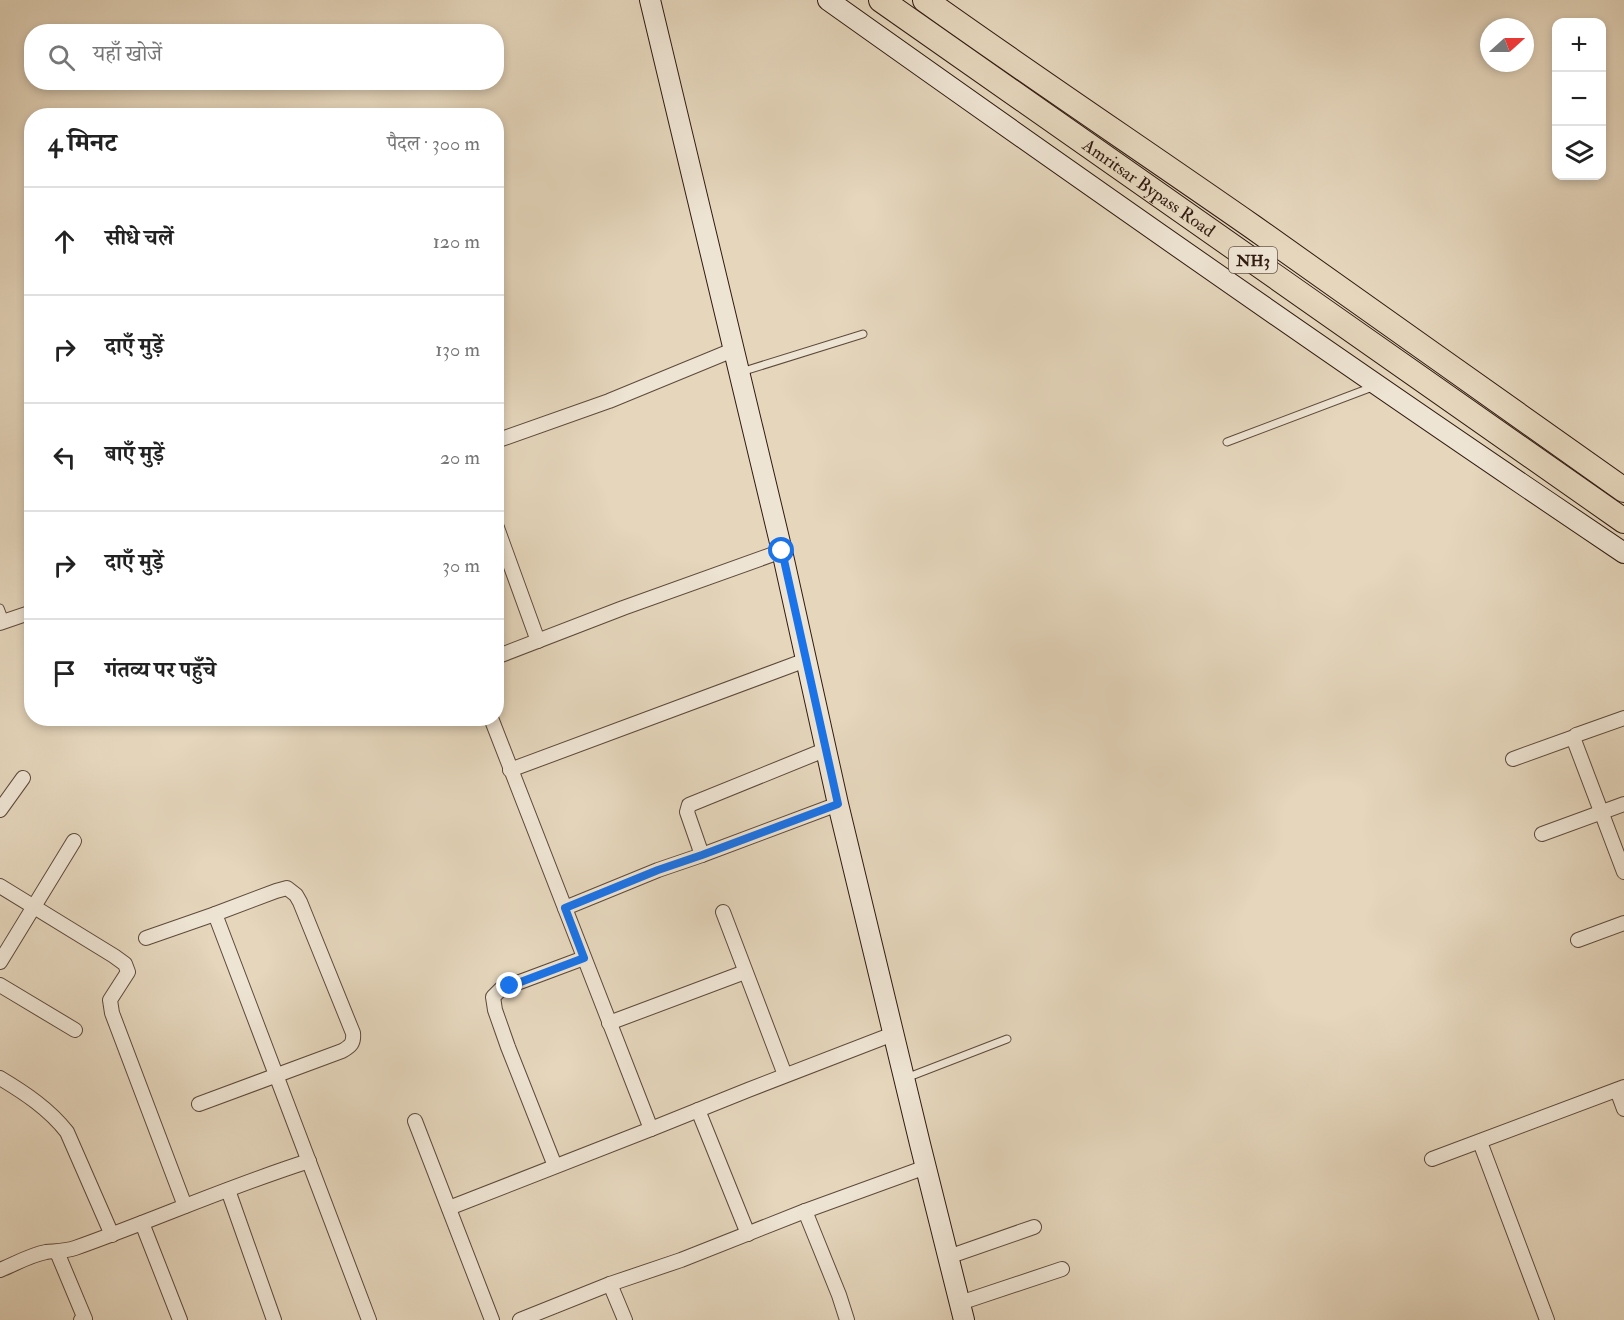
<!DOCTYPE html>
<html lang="hi">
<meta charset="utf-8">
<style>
:root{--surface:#fff;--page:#f2f2f2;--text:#222;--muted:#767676;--line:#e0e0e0}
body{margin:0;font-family:"IM FELL Double Pica","Noto Serif Devanagari",serif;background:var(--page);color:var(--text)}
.controls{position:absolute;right:18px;top:18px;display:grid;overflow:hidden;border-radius:12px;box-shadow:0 3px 9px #0003}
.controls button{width:54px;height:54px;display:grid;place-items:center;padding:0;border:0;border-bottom:2px solid var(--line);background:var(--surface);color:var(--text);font:30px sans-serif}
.compass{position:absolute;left:1480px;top:18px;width:54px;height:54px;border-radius:50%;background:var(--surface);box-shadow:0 3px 9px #0003;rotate:69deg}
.stop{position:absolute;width:18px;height:18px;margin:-14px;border:4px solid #1a73e8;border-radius:50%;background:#fff}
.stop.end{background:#1a73e8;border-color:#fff;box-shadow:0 2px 6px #0008}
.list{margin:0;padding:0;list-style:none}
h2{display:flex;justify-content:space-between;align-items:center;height:78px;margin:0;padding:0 24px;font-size:26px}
h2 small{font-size:20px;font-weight:400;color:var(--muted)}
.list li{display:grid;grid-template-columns:39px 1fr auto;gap:18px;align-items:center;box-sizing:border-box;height:108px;padding:0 24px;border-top:2px solid var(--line)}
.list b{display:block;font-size:22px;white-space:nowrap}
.list em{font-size:20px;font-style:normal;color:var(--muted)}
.icon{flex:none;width:33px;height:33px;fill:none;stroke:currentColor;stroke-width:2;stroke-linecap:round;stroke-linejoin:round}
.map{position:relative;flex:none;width:1624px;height:1320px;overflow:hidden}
.search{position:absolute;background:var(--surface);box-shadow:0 3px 9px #0003;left:24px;top:24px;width:480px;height:66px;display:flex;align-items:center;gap:15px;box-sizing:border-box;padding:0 21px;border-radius:24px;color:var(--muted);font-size:22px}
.panel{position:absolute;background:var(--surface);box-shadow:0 3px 9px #0003;left:24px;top:108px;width:480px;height:618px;border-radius:24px}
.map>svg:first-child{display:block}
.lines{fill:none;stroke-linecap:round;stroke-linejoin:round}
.lane-casing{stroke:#5d493b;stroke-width:9}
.street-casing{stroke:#5d493b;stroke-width:16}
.secondary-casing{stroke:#301a10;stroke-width:22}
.highway-casing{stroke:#301a10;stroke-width:26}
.lane{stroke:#eee4d3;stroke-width:7}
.street{stroke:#eee4d3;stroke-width:14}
.secondary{stroke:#eee4d3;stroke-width:20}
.highway{stroke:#e5d6bc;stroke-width:24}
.route{stroke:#1a73e8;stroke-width:8}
.labels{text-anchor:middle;stroke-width:4.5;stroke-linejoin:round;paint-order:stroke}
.shield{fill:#eee4d3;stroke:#69574a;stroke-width:1.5}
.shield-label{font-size:16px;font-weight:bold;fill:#301a10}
.street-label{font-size:18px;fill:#301a10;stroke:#eee4d3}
</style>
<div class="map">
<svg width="1624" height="1320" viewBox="0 0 1624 1320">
<rect width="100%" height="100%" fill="#e5d6bc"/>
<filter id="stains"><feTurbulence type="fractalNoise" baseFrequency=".00333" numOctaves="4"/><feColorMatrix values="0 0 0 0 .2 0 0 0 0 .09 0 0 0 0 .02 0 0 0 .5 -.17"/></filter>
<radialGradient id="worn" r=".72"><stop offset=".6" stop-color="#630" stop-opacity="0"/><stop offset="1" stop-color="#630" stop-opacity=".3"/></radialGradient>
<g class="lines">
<defs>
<g id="lane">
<path d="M741 372 863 334"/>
<path d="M1227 442 1375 386"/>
<path d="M0 608 5 621"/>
<path d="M906 1078 1007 1039"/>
</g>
<g id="street">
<path d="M496 441 609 401 733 350"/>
<path d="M496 525 538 641"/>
<path d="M0 623 32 612"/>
<path d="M496 657 623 608 782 551"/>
<path d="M1624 718 1579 734 1576 735 1574 740 1624 872"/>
<path d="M1513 759 1574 737"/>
<path d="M510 770 806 660"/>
<path d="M0 810 23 778"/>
<path d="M1542 834 1624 804"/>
<path d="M702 855 687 812 689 805 827 749"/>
<path d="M0 886 114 956 125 964 128 972 110 1000 112 1013 185 1206"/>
<path d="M565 908 658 870 702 855 838 804"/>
<path d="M723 912 785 1075"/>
<path d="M215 914 369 1320"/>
<path d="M146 938 215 914 276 891 287 888 296 895 300 902 353 1033C354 1043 351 1046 342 1051L199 1104"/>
<path d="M1578 940 1624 923"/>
<path d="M0 962 74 841"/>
<path d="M0 985 75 1030"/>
<path d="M609 1023 745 972"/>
<path d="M0 1078C25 1093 49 1109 67 1132L112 1235"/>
<path d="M1617 1090 1624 1109"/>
<path d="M698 1110 748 1234"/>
<path d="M415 1121 492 1320"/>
<path d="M651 1129 748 1090 893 1034"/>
<path d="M1480 1142 1547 1320"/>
<path d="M1432 1159 1624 1087"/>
<path d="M555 1166 508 1047 495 1010 493 997 501 989 584 958"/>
<path d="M228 1190 274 1320"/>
<path d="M449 1208 651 1129 491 718"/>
<path d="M805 1211 839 1295 847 1320"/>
<path d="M142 1223 180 1320"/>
<path d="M57 1252 85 1319 81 1320"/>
<path d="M948 1257 1034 1227"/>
<path d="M0 1270C15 1264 30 1255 46 1252 56 1251 66 1251 75 1248 154 1220 230 1186 309 1161"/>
<path d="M610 1284 625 1320"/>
<path d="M960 1303 1062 1269"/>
<path d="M520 1320 610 1284 681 1260 805 1211 926 1167"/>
</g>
<g id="secondary">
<path d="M650 0 782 551 838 804 920 1144 964 1320"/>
<path d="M828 0C1091 187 1356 373 1624 553"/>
</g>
<g id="highway">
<path id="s1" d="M881 0 1624 521"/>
<path d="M925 0C1033 77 1144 151 1253 227 1377 314 1500 403 1624 490"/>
</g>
</defs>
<use href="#lane" class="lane-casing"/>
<use href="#street" class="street-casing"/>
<use href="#secondary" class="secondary-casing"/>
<use href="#highway" class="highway-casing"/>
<use href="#lane" class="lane"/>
<use href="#street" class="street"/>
<use href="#secondary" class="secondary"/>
<use href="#highway" class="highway"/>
</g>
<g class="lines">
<path class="route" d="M510 986 584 958 565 908 658 870 702 855 838 804 782 551"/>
</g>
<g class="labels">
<rect class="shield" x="1229" y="247" width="48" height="26" rx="4.5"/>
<g class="shield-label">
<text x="1253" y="266">NH3</text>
</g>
<g class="street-label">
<text dy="6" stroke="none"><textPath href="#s1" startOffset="327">Amritsar Bypass Road</textPath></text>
</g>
</g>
<rect width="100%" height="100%" filter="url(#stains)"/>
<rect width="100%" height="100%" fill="url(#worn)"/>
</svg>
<div class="controls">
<button>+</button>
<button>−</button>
<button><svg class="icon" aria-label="layers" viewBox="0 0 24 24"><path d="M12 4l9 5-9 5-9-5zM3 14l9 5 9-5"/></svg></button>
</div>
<svg class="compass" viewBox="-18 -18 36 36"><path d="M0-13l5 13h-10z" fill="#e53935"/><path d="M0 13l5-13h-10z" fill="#767676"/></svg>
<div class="stop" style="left:782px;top:551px"></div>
<div class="stop end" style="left:510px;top:986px"></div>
<div class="search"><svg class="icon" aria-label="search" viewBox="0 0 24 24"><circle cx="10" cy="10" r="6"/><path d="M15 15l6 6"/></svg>यहाँ खोजें</div>
<section class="panel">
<h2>4 मिनट<small>पैदल · 300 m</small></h2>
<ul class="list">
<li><svg class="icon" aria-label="ahead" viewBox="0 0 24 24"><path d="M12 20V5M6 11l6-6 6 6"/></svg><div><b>सीधे चलें</b></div><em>120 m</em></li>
<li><svg class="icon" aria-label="right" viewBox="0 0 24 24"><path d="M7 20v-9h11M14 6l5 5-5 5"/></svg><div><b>दाएँ मुड़ें</b></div><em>130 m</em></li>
<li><svg class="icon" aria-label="left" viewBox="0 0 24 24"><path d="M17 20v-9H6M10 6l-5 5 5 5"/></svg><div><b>बाएँ मुड़ें</b></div><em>20 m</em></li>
<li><svg class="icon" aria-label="right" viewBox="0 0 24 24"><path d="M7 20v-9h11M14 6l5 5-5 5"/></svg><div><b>दाएँ मुड़ें</b></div><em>30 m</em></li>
<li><svg class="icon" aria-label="arrive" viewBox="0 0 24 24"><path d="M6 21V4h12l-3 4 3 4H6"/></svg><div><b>गंतव्य पर पहुँचे</b></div></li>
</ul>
</section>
</div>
